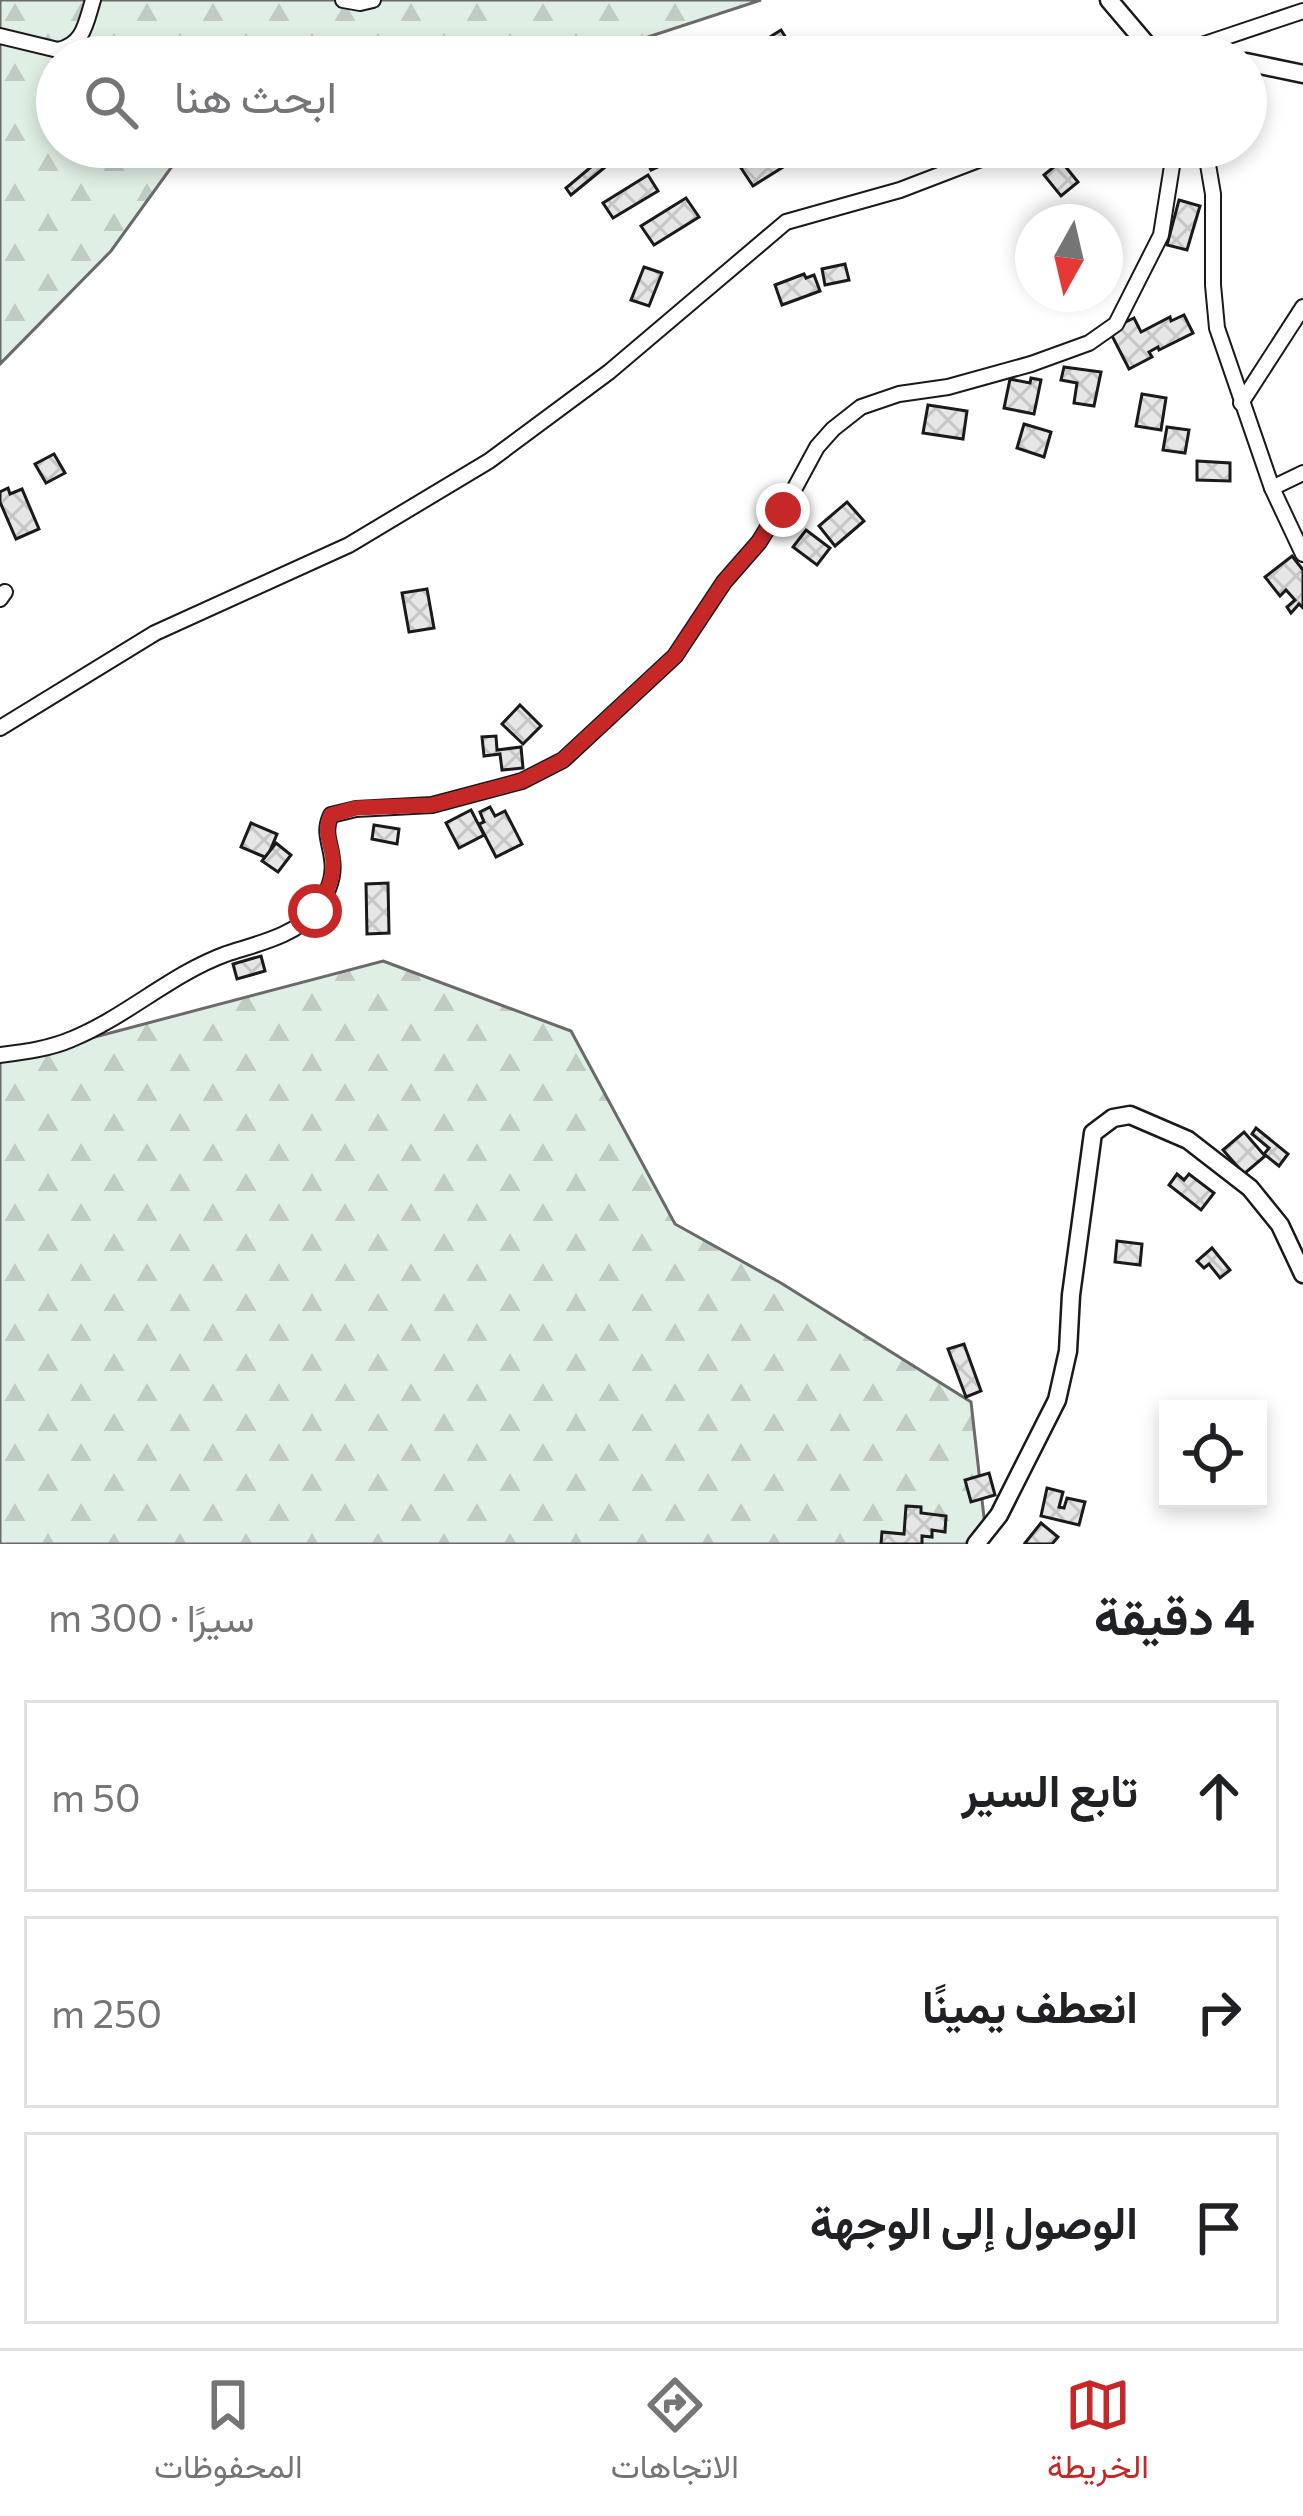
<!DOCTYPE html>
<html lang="ar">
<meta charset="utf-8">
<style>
:root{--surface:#fff;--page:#f2f2f2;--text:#202124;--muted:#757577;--line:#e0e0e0;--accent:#c62828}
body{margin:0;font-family:Commissioner,Vazirmatn,sans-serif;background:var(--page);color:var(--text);direction:rtl}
.controls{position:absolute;right:36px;bottom:36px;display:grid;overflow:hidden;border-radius:0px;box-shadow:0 6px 18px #0003}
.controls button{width:108px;height:108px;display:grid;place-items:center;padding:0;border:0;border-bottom:3px solid var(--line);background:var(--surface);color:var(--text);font:60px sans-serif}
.compass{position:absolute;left:1015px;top:204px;width:108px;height:108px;border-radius:50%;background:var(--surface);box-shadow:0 6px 18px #0003;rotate:188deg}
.stop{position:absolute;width:36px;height:36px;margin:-27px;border:9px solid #c62828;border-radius:50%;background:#fff}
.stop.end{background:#c62828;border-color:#fff;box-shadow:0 3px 12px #0008}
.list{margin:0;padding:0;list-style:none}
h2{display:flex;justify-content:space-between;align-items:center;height:156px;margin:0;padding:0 48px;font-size:51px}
h2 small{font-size:39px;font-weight:400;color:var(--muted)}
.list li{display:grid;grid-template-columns:78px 1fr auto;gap:36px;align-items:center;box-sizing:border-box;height:192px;margin:0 24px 24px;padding:0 24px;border:3px solid var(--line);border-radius:0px}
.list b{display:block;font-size:45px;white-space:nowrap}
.list em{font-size:39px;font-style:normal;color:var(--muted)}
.icon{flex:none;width:66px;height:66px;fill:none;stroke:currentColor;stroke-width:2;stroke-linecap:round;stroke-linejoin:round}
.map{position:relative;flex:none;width:1303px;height:1544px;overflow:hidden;direction:ltr}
.search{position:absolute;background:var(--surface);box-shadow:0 6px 18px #0003;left:36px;right:36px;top:36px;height:132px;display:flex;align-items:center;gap:30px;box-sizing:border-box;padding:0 42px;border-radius:66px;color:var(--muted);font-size:45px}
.sheet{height:804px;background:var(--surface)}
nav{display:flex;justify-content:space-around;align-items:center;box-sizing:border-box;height:168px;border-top:3px solid var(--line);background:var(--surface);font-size:33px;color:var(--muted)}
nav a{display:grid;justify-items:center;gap:6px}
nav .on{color:var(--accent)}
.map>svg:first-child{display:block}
.forest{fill:url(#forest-firs);stroke:#6a6a6a;stroke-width:3}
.building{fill:url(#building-cross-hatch);stroke:#1a1a1a;stroke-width:3}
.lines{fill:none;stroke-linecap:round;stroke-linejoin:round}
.minor-casing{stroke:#1a1a1a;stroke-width:18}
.tertiary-casing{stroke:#1a1a1a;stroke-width:21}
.minor{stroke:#fff;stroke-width:14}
.tertiary{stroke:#fff;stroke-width:16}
.route{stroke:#c62828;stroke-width:15}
</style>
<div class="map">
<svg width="1303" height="1544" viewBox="0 0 1303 1544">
<defs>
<pattern id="forest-firs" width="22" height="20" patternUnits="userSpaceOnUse" patternTransform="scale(3)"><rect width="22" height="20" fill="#e0efe3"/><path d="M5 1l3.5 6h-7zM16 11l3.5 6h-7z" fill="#c0ccc2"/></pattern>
<pattern id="building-cross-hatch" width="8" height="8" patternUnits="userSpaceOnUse" patternTransform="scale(3)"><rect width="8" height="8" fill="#e6e6e6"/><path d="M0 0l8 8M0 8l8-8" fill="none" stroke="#c5c5c5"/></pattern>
</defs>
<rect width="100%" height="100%" fill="#fff"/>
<g class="forest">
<path d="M0 0H761L587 57H57V147H186L111 251 0 364Z"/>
<path d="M383 961 571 1031 675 1224 781 1283 971 1402 987 1544H0V1062Z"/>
</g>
<g class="building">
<path d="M781 30 793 49 780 57H738Z"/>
<path d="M1117 39 1120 57H1098L1096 42Z"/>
<path d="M641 147H671L676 159 651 170Z"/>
<path d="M775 147H788L796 159 753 186 741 168Z"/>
<path d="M598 161 604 168 571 195 566 188Z"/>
<path d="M1061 161 1078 182 1061 196 1044 175Z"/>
<path d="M648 175 658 191 613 218 603 203Z"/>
<path d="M686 198 699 217 654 245 641 226Z"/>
<path d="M1179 200 1200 206 1187 250 1167 245Z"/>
<path d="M845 264 849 280 825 285 822 269Z"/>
<path d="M644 267 662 273 649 306 631 300Z"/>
<path d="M804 274 806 278 814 275 820 291 782 305 775 285Z"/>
<path d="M1184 315 1193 333 1159 350 1158 347 1149 352 1152 357 1129 369 1109 330 1134 318 1141 332 1170 317 1171 321Z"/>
<path d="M1064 367 1101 372 1094 406 1074 403 1077 383 1061 380Z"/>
<path d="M1031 378 1041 380 1034 414 1004 408 1010 379 1030 383Z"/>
<path d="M1142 394 1166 398 1161 430 1136 426Z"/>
<path d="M928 405 967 411 963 439 923 433Z"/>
<path d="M1024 424 1051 432 1044 457 1017 448Z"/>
<path d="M1167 427 1189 430 1185 453 1163 450Z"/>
<path d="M54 454 65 473 46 483 35 464Z"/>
<path d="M1197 461 1230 463V481L1197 480Z"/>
<path d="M8 488 10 494 22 489 39 529 16 539 0 502V492Z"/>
<path d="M847 502 864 521 835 546 819 526Z"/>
<path d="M806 530 830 548 817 565 793 547Z"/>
<path d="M1292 556 1303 570V608L1299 604 1291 613 1287 607 1295 600 1286 590 1280 596 1265 577Z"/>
<path d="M427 589 434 628 409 632 402 593Z"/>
<path d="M520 705 541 726 523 744 502 724Z"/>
<path d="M496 736 497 750 521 747 523 768 502 770 500 754 484 756 482 737Z"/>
<path d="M490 807 495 816 505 811 522 844 496 857 479 824 484 822 480 812Z"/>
<path d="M471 810 484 835 459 848 446 823Z"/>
<path d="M251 823 277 834 267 858 241 847Z"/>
<path d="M374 825 399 829 397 844 372 839Z"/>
<path d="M276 843 291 855 278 872 262 861Z"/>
<path d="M388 883 389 933 367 934 366 884Z"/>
<path d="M261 956 265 971 237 979 233 964Z"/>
<path d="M1256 1128 1288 1154 1279 1166 1264 1154 1269 1148 1252 1134Z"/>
<path d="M1244 1132 1265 1156 1244 1174 1223 1150Z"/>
<path d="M1177 1174 1184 1180 1189 1174 1214 1193 1201 1210 1169 1185Z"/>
<path d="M1117 1241 1142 1244 1140 1265 1115 1262Z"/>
<path d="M1212 1248 1230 1270 1220 1278 1209 1264 1204 1268 1197 1261Z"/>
<path d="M964 1344 981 1391 966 1397 948 1349Z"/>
<path d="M989 1473 995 1495 971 1502 965 1480Z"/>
<path d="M1047 1488 1063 1492 1059 1507 1064 1508 1067 1498 1085 1502 1079 1525 1041 1516Z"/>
<path d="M906 1506 921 1507V1513L946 1516 945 1532 932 1530V1537L922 1536V1544H881L882 1532 904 1534Z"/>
<path d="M1041 1523 1058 1537 1052 1544H1027L1025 1543Z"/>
</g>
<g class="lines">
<defs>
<g id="minor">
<path d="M343 0 360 3 373 0"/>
<path d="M0 36 58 50C84 45 86 22 93 0"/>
<path d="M1190 49 1303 11"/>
<path d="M1205 147 1213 194V285L1217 328 1272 488 1303 554"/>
<path d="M1241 403 1303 307"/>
<path d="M1272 488 1303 473"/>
<path d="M0 599 5 592"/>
<path d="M0 728 155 633 349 545 489 461 609 372 786 222 900 190 994 154 1005 147"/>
<path d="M0 1055C24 1052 49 1049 72 1039 126 1017 171 974 226 954 256 944 296 936 316 910 327 895 335 877 332 859 330 841 323 832 331 815L356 809 432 805 522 781 563 760 675 656 724 582 759 542 775 516 783 510 817 447 833 429 861 407 899 394 948 387 1031 364 1089 343 1116 324 1161 235 1175 147"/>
</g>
<g id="tertiary">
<path d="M1109 0 1154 53 1190 49 1224 57"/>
<path d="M1246 62 1303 74"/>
<path d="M976 1544 999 1515 1057 1400 1068 1351 1071 1295 1093 1133 1113 1118 1130 1115 1188 1140 1250 1188 1280 1225 1303 1274"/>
</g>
</defs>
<use href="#minor" class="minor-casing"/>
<use href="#tertiary" class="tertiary-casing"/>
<use href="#minor" class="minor"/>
<use href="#tertiary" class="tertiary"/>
</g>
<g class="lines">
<path class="route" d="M315 911C325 896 333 882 333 864 333 844 322 834 331 815L356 808 432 805 522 781 563 760 675 656 724 582 759 542 775 516 783 510"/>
</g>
</svg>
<div class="controls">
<button><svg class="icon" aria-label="locate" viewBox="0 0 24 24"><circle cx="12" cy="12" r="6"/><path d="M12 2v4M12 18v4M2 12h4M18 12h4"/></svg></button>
</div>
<svg class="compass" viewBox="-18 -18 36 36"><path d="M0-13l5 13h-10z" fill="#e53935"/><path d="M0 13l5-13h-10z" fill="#757577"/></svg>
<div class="stop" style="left:315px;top:911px"></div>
<div class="stop end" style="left:783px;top:510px"></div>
<div class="search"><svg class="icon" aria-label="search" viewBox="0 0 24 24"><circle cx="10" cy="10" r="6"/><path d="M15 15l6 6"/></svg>ابحث هنا</div>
</div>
<section class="sheet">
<h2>4 دقيقة<small>سيرًا · 300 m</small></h2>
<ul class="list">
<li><svg class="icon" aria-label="ahead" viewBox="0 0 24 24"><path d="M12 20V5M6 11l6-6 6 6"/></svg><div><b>تابع السير</b></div><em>50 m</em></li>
<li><svg class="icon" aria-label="right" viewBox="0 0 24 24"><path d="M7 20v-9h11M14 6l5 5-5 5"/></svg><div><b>انعطف يمينًا</b></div><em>250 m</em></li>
<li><svg class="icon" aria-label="arrive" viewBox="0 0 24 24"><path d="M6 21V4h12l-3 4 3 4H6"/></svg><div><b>الوصول إلى الوجهة</b></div></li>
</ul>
</section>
<nav>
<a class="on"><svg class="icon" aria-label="map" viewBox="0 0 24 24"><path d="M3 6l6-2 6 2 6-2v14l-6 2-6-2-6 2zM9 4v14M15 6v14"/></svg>الخريطة</a>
<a><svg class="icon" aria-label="directions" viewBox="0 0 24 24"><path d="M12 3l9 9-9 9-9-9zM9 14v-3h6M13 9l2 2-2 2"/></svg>الاتجاهات</a>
<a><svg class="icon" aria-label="saved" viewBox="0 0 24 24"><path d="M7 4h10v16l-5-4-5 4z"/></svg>المحفوظات</a>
</nav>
